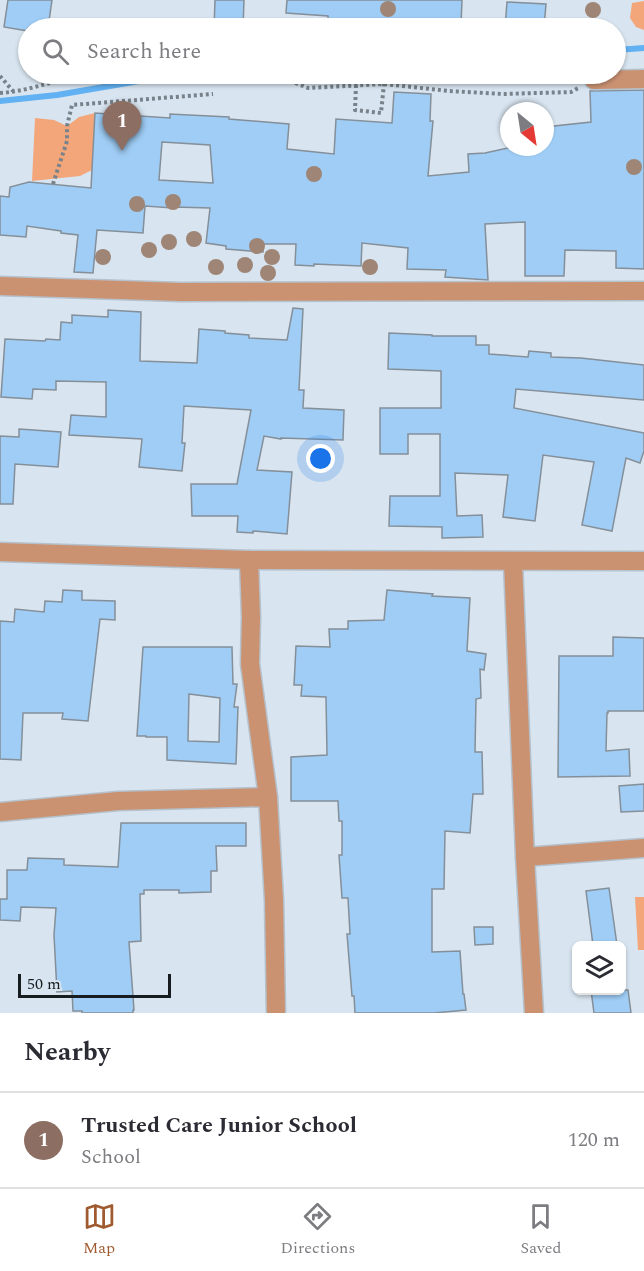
<!DOCTYPE html>
<style>
:root{--surface:#fff;--page:#f2f2f3;--text:#2b2b33;--muted:#7c7c81;--line:#e1e1e2;--accent:#a05a2f}
body{margin:0;font-family:Spectral,serif;background:var(--page);color:var(--text)}
.controls{position:absolute;right:18px;bottom:18px;display:grid;overflow:hidden;border-radius:9px;box-shadow:0 2px 4px #0004}
.controls button{width:54px;height:54px;display:grid;place-items:center;padding:0;border:0;border-bottom:2px solid var(--line);background:var(--surface);color:var(--text);font:30px sans-serif}
.compass{position:absolute;left:500px;top:102px;width:54px;height:54px;border-radius:50%;background:var(--surface);box-shadow:0 2px 4px #0004;rotate:150deg}
.scale{position:absolute;left:18px;bottom:15px;width:153px;box-sizing:border-box;padding-left:6px;border:3px solid #171c20;border-top:0;font-size:16px;line-height:21px;white-space:nowrap;color:#171c20;-webkit-text-stroke:4px #d8e5f0;paint-order:stroke}
.you{position:absolute;left:321px;top:459px;width:21px;height:21px;margin:-15px;border:4px solid #fff;border-radius:50%;background:#1a73e8;box-shadow:0 0 0 9px #1a73e833}
.badge{display:grid;place-items:center;width:39px;height:39px;border-radius:50%;background:var(--accent);color:#fff;font-size:20px;font-weight:700}
.pin{position:absolute;translate:-50% -50px;filter:drop-shadow(0 2px 3px #0008)}
.pin::after{content:'';position:absolute;top:32px;width:21px;height:18px;background:inherit;clip-path:polygon(0 0,100% 0,50% 100%)}
.list{margin:0;padding:0;list-style:none}
h2{display:flex;justify-content:space-between;align-items:center;height:78px;margin:0;padding:0 24px;font-size:26px}
h2 small{font-size:20px;font-weight:400;color:var(--muted)}
.list li{display:grid;grid-template-columns:39px 1fr auto;gap:18px;align-items:center;box-sizing:border-box;height:96px;padding:0 24px;border-top:2px solid var(--line)}
.list b{display:block;font-size:22px;white-space:nowrap}
.list p{margin:0;font-size:20px;white-space:nowrap;color:var(--muted)}
.list em{font-size:20px;font-style:normal;color:var(--muted)}
.icon{flex:none;width:33px;height:33px;fill:none;stroke:currentColor;stroke-width:2;stroke-linecap:round;stroke-linejoin:round}
.map{position:relative;flex:none;width:644px;height:1013px;overflow:hidden}
.search{position:absolute;background:var(--surface);box-shadow:0 2px 4px #0004;left:18px;right:18px;top:18px;height:66px;display:flex;align-items:center;gap:15px;box-sizing:border-box;padding:0 21px;border-radius:33px;color:var(--muted);font-size:22px}
.sheet{height:174px;background:var(--surface)}
nav{display:flex;justify-content:space-around;align-items:center;box-sizing:border-box;height:84px;border-top:2px solid var(--line);background:var(--surface);font-size:16px;color:var(--muted)}
nav a{display:grid;justify-items:center;gap:3px}
nav .on{color:var(--accent)}
.map>svg:first-child{display:block}
.green{fill:#f3a67a}
.lines{fill:none;stroke-linecap:round;stroke-linejoin:round}
.stream{stroke:#62b1f3;stroke-width:6}
.building{fill:#9fcdf5;stroke:#848f99;stroke-width:1.5;fill-rule:evenodd}
.minor-casing{stroke:#b5c1cb;stroke-width:21}
.path{stroke:#79828a;stroke-width:4;stroke-dasharray:3 3;stroke-linecap:butt}
.minor{stroke:#cb9272;stroke-width:18}
.tree{fill:#9e8575}
</style>
<div class="map">
<svg width="644" height="1013" viewBox="0 0 644 1013">
<rect width="100%" height="100%" fill="#d8e5f0"/>
<g class="green">
<path d="M644 1V30L636 27 630 18 632 3Z"/>
<path d="M95 113 92 170 80 176 32 181 35 118 54 120 67 126 79 117Z"/>
<path d="M635 897H644V950H638Z"/>
</g>
<g class="lines">
<g class="stream">
<path d="M616 50 644 48"/>
<path d="M0 101 57 95 180 74"/>
</g>
</g>
<g class="building">
<path d="M8 0H52L48 28H28V31L4 27Z"/>
<path d="M215 0H244L243 28H214Z"/>
<path d="M287 0H462L461 25 439 24V28H328V16L286 13Z"/>
<path d="M507 2 546 4 544 28H505Z"/>
<path d="M644 90V269L616 268V251L565 250 564 276H525V222L485 224 488 280 445 277 446 270 407 269 408 248 362 243 361 266 314 264V266L295 265 296 244H263V252L226 249V246L206 243 210 208 174 207 173 208 145 206 143 233 97 230 93 273 74 272 78 235 61 233V231L27 226 26 237 0 235V196L9 197 10 187 29 182 91 188 95 113 170 118V114L229 117V119L289 124 287 149 334 154 336 119 392 123 394 92 431 94 430 121H433L428 176 469 172 468 154 485 153 512 147H545V127L591 122 590 91ZM162 142 210 145 213 183 159 180Z"/>
<path d="M293 308 303 309 299 390H304L303 408 344 410 343 440 281 438V439L264 436 257 470 292 472 287 534 253 531V533L237 532 238 516H192L191 484H237L251 410 184 406 182 443H185L182 471 139 467 142 439 69 435 71 415 106 417V382L56 381V390L33 389 32 399 1 397 5 339 45 341 46 339 60 340 61 322 72 323V315L108 317V310L141 312 140 361 197 363 199 329 225 331V333L249 335V338L287 340Z"/>
<path d="M389 333 432 335V336H476V345H489V354L528 357 529 351 551 353V357L581 358 644 365V400L516 389 514 408 644 433V451L640 463 626 458 612 531 582 525 594 462 543 455 535 521 503 517 508 475 455 473 457 516 482 515 483 537 442 538V527L389 526 390 496H440V434H408V454H380V408H441V371L388 369Z"/>
<path d="M19 429 61 432 58 467 15 464 13 504H0V436L19 437Z"/>
<path d="M63 590 82 591V600L115 601V620L100 619 88 721 62 719 63 713H23L21 760 0 759V621L14 622 15 609 44 612 45 601 62 602Z"/>
<path d="M387 590 433 594 432 596 470 598 467 651 486 654 484 670 480 669 481 698 476 699 475 752H482L483 794H473L470 833 445 831 444 889H432V952L460 951 463 994H464L466 1010 434 1013H355L354 996H352L347 934H350L348 898H342L339 855H342V821H339L338 801H291V757L327 755 326 697 301 696 302 685H294L296 646 330 647 329 629H348V621L384 620Z"/>
<path d="M613 637 644 638V711H608V713H607L606 751 629 749 630 776 558 777 559 656H613Z"/>
<path d="M143 647H232L233 684H237L234 707H238L236 764 167 760V737H146V736H137ZM189 694 220 698 219 742 188 741Z"/>
<path d="M644 784V811L621 812 619 786Z"/>
<path d="M121 823H246V846H216L217 871H211V892L179 893V890H144V894H140L141 941 129 942 134 1010H133V1013H82V1011H73L72 991 57 992 54 935 56 908 21 907 20 921 0 920V899H7V870H27L28 858 64 859V865L118 867Z"/>
<path d="M609 888 617 945H593L586 891Z"/>
<path d="M474 927H493V944L475 945Z"/>
<path d="M591 990H628L631 1013H594Z"/>
</g>
<g class="lines">
<defs>
<g id="minor">
<path d="M594 80 644 79"/>
<path d="M0 286 180 292 644 291"/>
<path d="M0 552 249 560 644 561"/>
<path d="M249 560 251 617 250 664 268 797 274 900 276 1013"/>
<path d="M513 562 525 857 534 1013"/>
<path d="M0 812 118 801 268 797"/>
<path d="M525 857 644 848"/>
</g>
</defs>
<use href="#minor" class="minor-casing"/>
<g class="path">
<path d="M189 74 190 78 272 74"/>
<path d="M273 74 308 88 384 84 449 91 503 94 571 92 580 87"/>
<path d="M0 76 13 91"/>
<path d="M356 85 355 110 381 113 384 84 383 74"/>
<path d="M0 93C32 91 62 77 94 74"/>
<path d="M53 184 67 141V126L72 105 213 94"/>
</g>
<use href="#minor" class="minor"/>
</g>
<g class="tree">
<circle cx="388" cy="9" r="8"/>
<circle cx="593" cy="10" r="8"/>
<circle cx="634" cy="167" r="8"/>
<circle cx="314" cy="174" r="8"/>
<circle cx="173" cy="202" r="8"/>
<circle cx="137" cy="204" r="8"/>
<circle cx="194" cy="239" r="8"/>
<circle cx="169" cy="242" r="8"/>
<circle cx="257" cy="246" r="8"/>
<circle cx="149" cy="250" r="8"/>
<circle cx="103" cy="257" r="8"/>
<circle cx="272" cy="257" r="8"/>
<circle cx="245" cy="265" r="8"/>
<circle cx="216" cy="267" r="8"/>
<circle cx="370" cy="267" r="8"/>
<circle cx="268" cy="273" r="8"/>
</g>
</svg>
<div class="controls">
<button><svg class="icon" aria-label="layers" viewBox="0 0 24 24"><path d="M12 4l9 5-9 5-9-5zM3 14l9 5 9-5"/></svg></button>
</div>
<svg class="compass" viewBox="-18 -18 36 36"><path d="M0-13l5 13h-10z" fill="#e53935"/><path d="M0 13l5-13h-10z" fill="#7c7c81"/></svg>
<div class="scale">50 m</div>
<div class="you"></div>
<div class="pin badge" style="left:122px;top:151px;background:#8d6e63">1</div>
<div class="search"><svg class="icon" aria-label="search" viewBox="0 0 24 24"><circle cx="10" cy="10" r="6"/><path d="M15 15l6 6"/></svg>Search here</div>
</div>
<section class="sheet">
<h2>Nearby<small></small></h2>
<ul class="list">
<li><span class="badge" style="background:#8d6e63">1</span><div><b>Trusted Care Junior School</b><p>School</p></div><em>120 m</em></li>
</ul>
</section>
<nav>
<a class="on"><svg class="icon" aria-label="map" viewBox="0 0 24 24"><path d="M3 6l6-2 6 2 6-2v14l-6 2-6-2-6 2zM9 4v14M15 6v14"/></svg>Map</a>
<a><svg class="icon" aria-label="directions" viewBox="0 0 24 24"><path d="M12 3l9 9-9 9-9-9zM9 14v-3h6M13 9l2 2-2 2"/></svg>Directions</a>
<a><svg class="icon" aria-label="saved" viewBox="0 0 24 24"><path d="M7 4h10v16l-5-4-5 4z"/></svg>Saved</a>
</nav>
